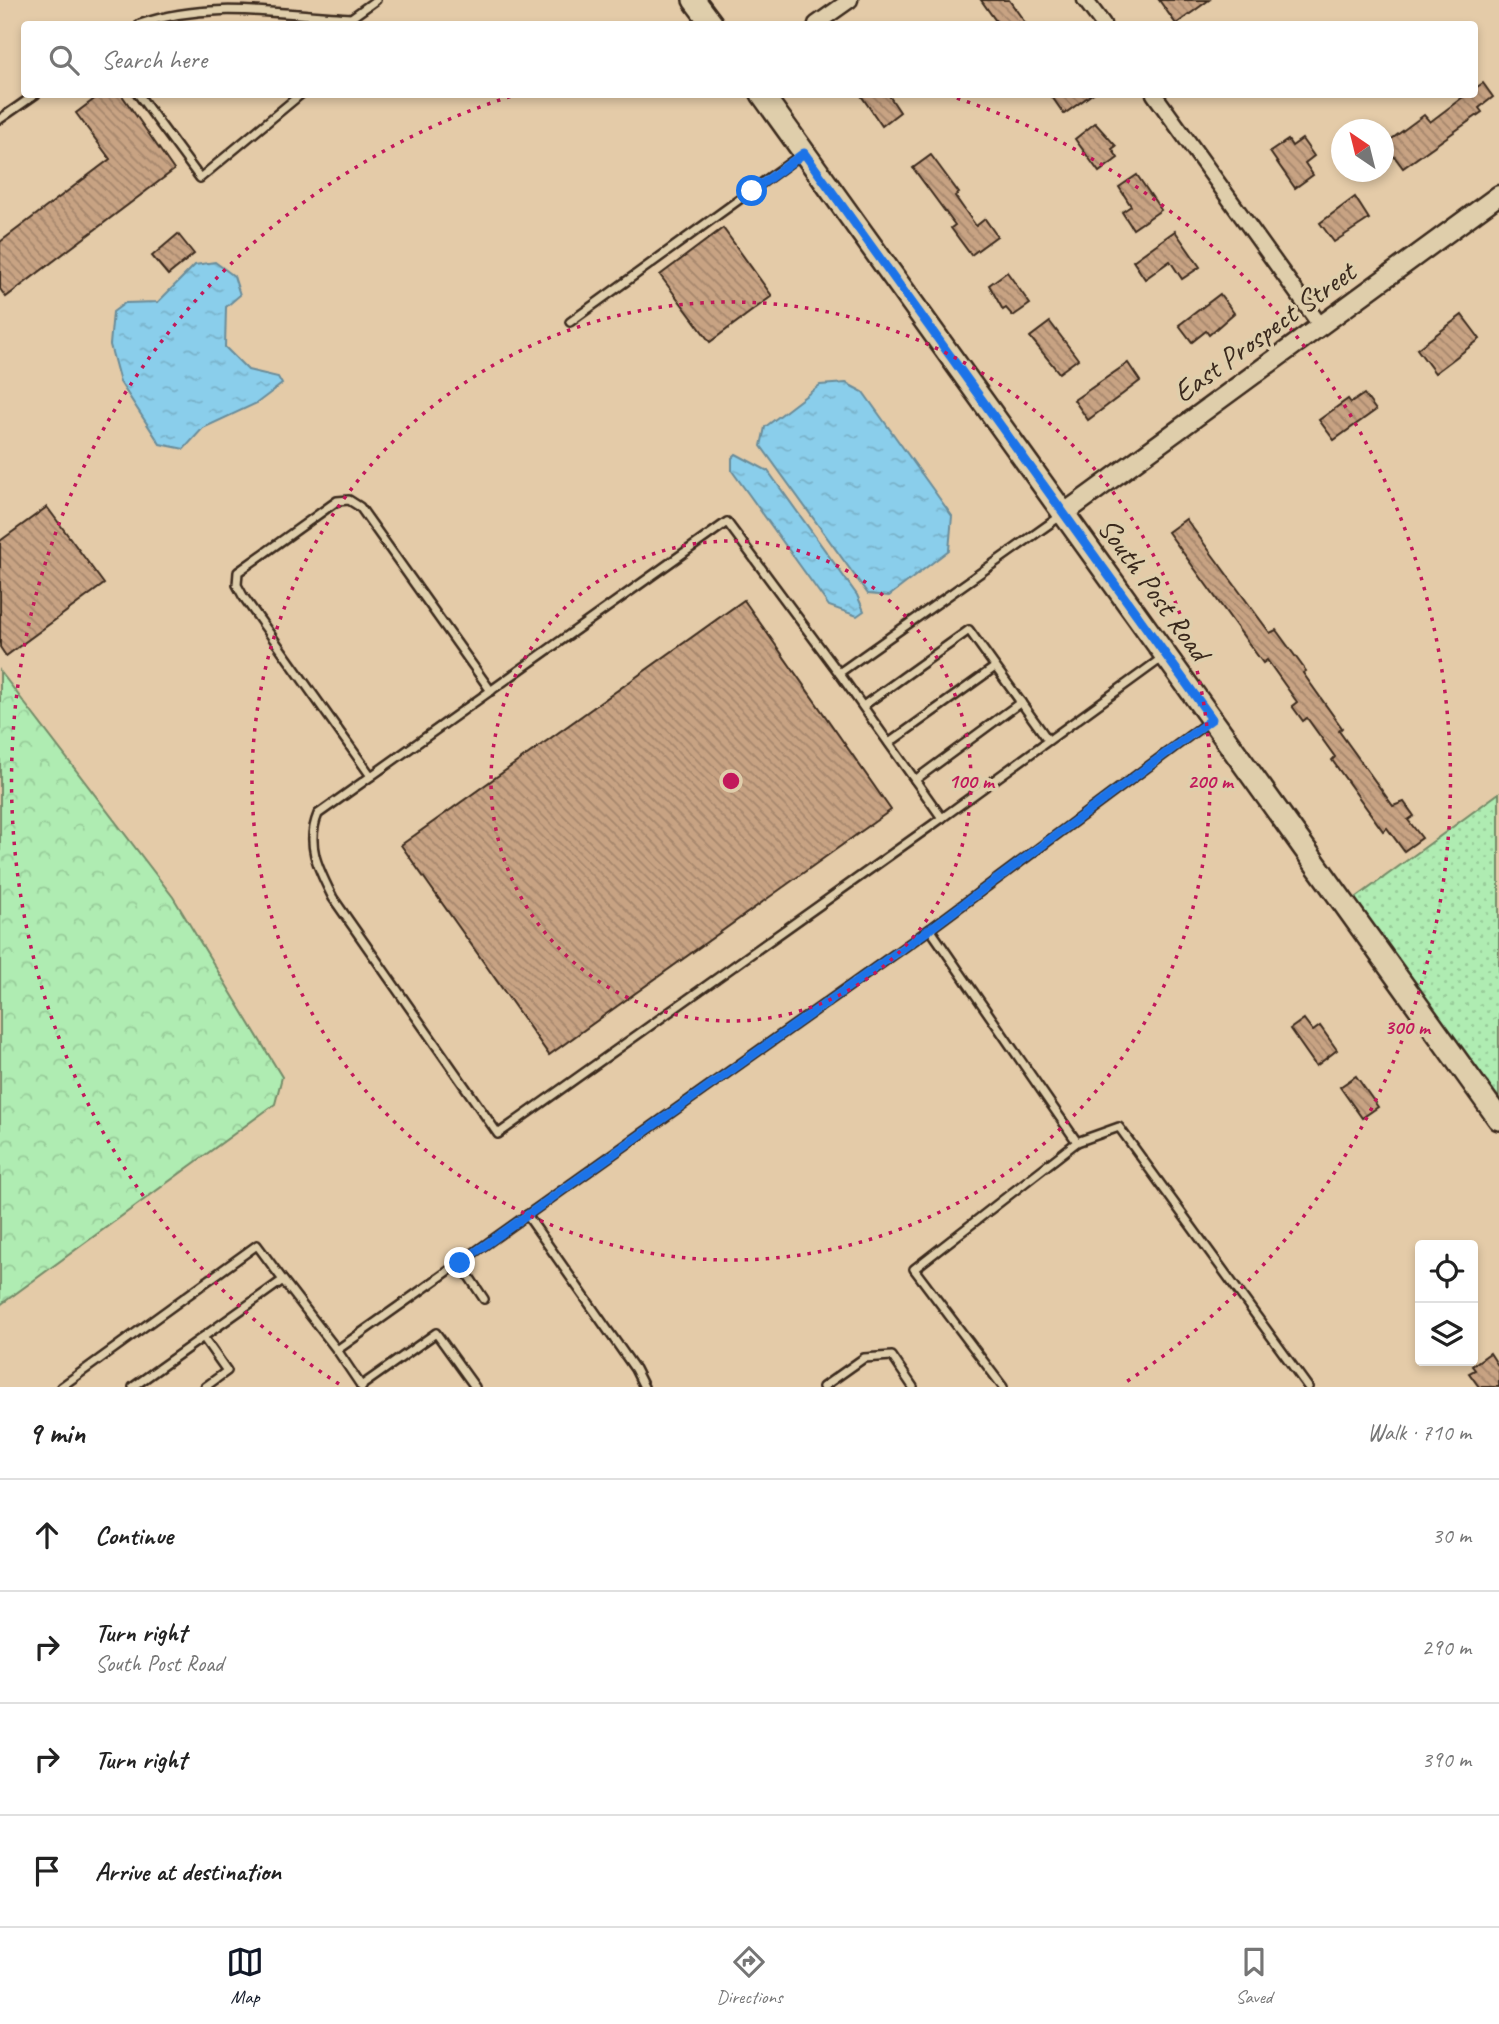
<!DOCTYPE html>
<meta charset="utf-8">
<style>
:root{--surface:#fff;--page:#f2f2f2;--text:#222;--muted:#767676;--line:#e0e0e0;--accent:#111827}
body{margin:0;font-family:Caveat,sans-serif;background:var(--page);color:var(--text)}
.controls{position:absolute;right:21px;bottom:21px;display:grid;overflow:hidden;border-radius:7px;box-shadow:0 4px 10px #0003}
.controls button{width:63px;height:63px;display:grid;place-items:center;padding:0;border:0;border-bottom:2px solid var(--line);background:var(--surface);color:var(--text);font:35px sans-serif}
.compass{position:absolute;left:1331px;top:119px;width:63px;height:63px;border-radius:50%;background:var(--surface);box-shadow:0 4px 10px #0003;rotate:325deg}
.stop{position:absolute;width:21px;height:21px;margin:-16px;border:5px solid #1a73e8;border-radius:50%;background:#fff}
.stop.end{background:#1a73e8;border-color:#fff;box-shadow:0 2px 7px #0008}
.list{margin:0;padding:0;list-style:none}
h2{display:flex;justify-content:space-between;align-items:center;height:91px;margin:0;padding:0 28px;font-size:30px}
h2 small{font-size:23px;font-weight:400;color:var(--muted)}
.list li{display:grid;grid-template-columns:46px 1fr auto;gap:21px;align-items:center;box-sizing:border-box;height:112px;padding:0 28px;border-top:2px solid var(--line)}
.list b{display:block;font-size:26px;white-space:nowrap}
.list p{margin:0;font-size:23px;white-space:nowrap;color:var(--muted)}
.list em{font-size:23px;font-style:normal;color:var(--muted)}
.icon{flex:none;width:38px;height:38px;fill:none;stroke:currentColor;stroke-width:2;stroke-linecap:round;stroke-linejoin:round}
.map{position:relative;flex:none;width:1499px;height:1387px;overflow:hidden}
.search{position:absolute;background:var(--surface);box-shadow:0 4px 10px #0003;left:21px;right:21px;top:21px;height:77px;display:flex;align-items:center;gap:18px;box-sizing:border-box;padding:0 24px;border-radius:7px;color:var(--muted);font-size:26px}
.sheet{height:539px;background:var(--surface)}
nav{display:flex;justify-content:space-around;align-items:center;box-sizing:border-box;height:98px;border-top:2px solid var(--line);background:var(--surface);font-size:19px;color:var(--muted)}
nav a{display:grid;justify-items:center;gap:4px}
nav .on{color:var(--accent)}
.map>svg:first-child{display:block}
.grass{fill:url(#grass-dots);stroke:#758b68;stroke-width:2}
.forest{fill:url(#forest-crowns);stroke:#758b68;stroke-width:2}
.water{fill:url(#water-ripples);stroke:#6a8c99;stroke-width:2}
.building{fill:url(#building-back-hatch);stroke:#3b2a1e;stroke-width:2}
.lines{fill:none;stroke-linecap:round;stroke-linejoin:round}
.service-casing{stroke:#3b2a1e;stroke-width:12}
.minor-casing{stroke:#3b2a1e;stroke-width:19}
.tertiary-casing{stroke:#3b2a1e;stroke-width:23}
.secondary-casing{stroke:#3b2a1e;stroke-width:26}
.service{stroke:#dfceab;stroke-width:7}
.minor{stroke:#dfceab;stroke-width:14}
.tertiary{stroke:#dfceab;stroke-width:18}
.secondary{stroke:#dfceab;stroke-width:21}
.route{stroke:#1a73e8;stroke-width:9}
.ring{fill:none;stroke:#c2185b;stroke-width:3.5;stroke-dasharray:3.5 7}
.labels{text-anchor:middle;stroke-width:7;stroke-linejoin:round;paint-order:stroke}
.street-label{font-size:30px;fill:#3b2a1e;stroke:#dfceab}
.centre{fill:#c2185b;stroke:#dfceab;stroke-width:3.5}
.ring-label{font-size:21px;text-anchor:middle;font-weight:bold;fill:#c2185b;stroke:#dfceab;stroke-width:7;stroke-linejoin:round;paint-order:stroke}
</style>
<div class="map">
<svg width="1499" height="1387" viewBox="0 0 1499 1387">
<defs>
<pattern id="grass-dots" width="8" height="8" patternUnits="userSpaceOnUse" patternTransform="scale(1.75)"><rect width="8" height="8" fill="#afecb2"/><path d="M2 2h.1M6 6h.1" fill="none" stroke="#97cb99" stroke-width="1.8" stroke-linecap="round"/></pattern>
<pattern id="forest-crowns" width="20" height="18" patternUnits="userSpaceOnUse" patternTransform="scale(1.75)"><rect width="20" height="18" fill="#afecb2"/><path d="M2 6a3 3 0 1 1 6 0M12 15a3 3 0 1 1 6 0" fill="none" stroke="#97cb99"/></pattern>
<pattern id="water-ripples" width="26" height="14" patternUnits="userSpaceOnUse" patternTransform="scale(1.75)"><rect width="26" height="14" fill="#8aceeb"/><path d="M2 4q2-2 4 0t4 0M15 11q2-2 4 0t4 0" fill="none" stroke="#78b1c9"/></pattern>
<pattern id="building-back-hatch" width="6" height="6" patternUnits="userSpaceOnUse" patternTransform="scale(1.75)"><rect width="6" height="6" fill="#c8a383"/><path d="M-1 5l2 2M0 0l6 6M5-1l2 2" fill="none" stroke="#a4856b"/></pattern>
</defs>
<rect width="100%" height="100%" fill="#e4cba8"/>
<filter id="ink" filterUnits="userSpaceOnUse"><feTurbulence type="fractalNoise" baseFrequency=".0143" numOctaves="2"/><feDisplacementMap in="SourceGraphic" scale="14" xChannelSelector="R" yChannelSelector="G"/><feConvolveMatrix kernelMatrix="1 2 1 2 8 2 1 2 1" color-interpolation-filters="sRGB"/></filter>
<g filter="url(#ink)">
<path class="grass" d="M1499 793V1101L1353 900Z"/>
<path class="forest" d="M0 671 173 897 282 1077 275 1104 0 1305Z"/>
<g class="water">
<path d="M215 262 234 276 240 295 226 307 225 347 248 370 278 377 282 384 257 403 203 428 184 449 160 444 120 382 110 345 113 312 125 303 158 302 195 265Z"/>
<path d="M846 383 863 392 952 516 949 550 889 596 868 594 761 446 765 427 820 385Z"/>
<path d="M736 454 768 471 857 595 864 611 857 616 829 606 732 471V458Z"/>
</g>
<g class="building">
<path d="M981 0H1009L1026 24H998Z"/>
<path d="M1159 0H1209L1176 24Z"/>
<path d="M1483 83 1493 97 1479 108 1482 112 1403 168 1385 144 1424 115 1430 122 1467 94H1474V89Z"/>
<path d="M101 94H121L174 170 6 297 0 289V242L110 159 76 113Z"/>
<path d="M860 94H888L900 112 882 126Z"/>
<path d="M1050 94H1092L1064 114Z"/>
<path d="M1095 123 1116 146 1112 149 1118 158 1099 172 1075 139Z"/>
<path d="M1302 139 1314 156 1305 163 1313 175 1295 188 1270 152 1288 140 1292 146Z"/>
<path d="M931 155 959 193 955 196 976 226 985 219 997 236 971 255 951 228 955 225 913 168Z"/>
<path d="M1137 175 1161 210 1133 229 1122 212 1131 206 1119 187Z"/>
<path d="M1355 197 1369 219 1334 242 1320 223Z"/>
<path d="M723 228 772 296 710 342 660 275Z"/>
<path d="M1175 231 1200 267 1182 279 1170 261 1145 279 1133 261Z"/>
<path d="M178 234 194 254 168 275 152 256Z"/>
<path d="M1007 272 1030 304 1013 316 1006 308 1003 310 989 285Z"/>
<path d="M1220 294 1234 313 1209 335 1206 331 1192 342 1179 325Z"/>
<path d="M1462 315 1480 339 1435 373 1417 349Z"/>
<path d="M1050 322 1078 359 1059 373 1030 337Z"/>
<path d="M1128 363 1140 381 1088 420 1074 400Z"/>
<path d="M1364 394 1376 410 1334 440 1319 420 1348 399 1351 403Z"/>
<path d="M47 507 104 584 6 656 0 647V541Z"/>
<path d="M1186 519 1270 633 1276 630 1306 671 1303 673 1342 728 1339 731 1393 806 1404 802 1414 816 1408 820 1422 838 1404 851 1387 828 1383 831 1332 760 1335 757 1307 718 1303 721 1292 706 1297 702 1267 660 1263 663 1168 532Z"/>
<path d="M744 600 891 810 549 1055 401 845Z"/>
<path d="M1304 1019 1313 1031 1320 1026 1337 1050 1316 1066 1290 1029Z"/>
<path d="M1356 1076 1378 1107 1362 1118 1340 1087Z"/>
<path d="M1490 1353 1499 1367V1387H1479L1469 1373 1475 1370 1472 1366Z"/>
</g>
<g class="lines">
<defs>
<g id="service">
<path d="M140 24C210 0 278 14 351 18L376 0"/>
<path d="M138 94 200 178 301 94"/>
<path d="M0 119 36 94"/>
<path d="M570 322 802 154"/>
<path d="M1062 515 839 673 942 818 1162 658"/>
<path d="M839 673 727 522 318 814C305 845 319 870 333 898L498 1134 942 818"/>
<path d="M863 706 969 630 1048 740"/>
<path d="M889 743 995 667"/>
<path d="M371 776 243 596 237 585 238 572 337 501 349 500 360 507 491 691"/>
<path d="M915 780 1021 702"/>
<path d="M930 929 1077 1142 914 1269 1003 1387"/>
<path d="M1077 1142 1119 1127 1308 1387"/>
<path d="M527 1215 635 1369 644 1387"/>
<path d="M460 1263 484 1299"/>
<path d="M203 1337 227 1371 205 1387"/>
<path d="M337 1350 362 1387"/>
<path d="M361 1386 436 1333 475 1387"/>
<path d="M61 1387 257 1245 283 1280"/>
<path d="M133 1387 283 1280 337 1350 930 929 1208 722"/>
<path d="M823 1387 864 1358 892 1356 913 1387"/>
</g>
<g id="minor">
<path d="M1085 0 1103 24"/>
<path d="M816 24 850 0"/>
<path d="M1154 94 1320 325"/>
</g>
<path id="tertiary" d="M1062 515 1499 195"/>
<g id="secondary">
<path d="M694 0 712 24"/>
<path d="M762 94 1499 1119"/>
</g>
</defs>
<use href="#service" class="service-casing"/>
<use href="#minor" class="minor-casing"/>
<use href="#tertiary" class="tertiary-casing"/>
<use href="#secondary" class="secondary-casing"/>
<use href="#service" class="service"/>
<use href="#minor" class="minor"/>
<use href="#tertiary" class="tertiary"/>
<use href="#secondary" class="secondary"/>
</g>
</g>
<g class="lines" filter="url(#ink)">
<path class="route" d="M460 1263 930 929 1212 719 804 153 752 191"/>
</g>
<g class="ring">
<circle cx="731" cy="781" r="240"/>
<circle cx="731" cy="781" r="479"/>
<path d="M339 1384A719 719 0 0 1 515 95M947 95A719 719 0 0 1 1123 1384"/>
</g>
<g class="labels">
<g class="street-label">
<text transform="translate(1264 332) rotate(-36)" y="10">East Prospect Street</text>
<text transform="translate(1154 589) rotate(54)" y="10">South Post Road</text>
</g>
</g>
<circle cx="731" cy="781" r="10" class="centre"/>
<g class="ring-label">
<text x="971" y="788">100 m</text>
<text x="1210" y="788">200 m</text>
<text x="1407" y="1034">300 m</text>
</g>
</svg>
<div class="controls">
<button><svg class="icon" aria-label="locate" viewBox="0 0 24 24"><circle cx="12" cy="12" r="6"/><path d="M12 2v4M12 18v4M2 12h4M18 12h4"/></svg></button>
<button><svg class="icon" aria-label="layers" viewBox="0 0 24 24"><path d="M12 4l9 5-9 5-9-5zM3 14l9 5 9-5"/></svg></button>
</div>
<svg class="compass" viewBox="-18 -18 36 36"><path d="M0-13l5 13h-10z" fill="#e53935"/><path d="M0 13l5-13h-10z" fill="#767676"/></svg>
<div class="stop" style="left:752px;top:191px"></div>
<div class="stop end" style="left:460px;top:1263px"></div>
<div class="search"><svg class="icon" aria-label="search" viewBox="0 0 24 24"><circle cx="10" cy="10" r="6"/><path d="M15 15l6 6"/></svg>Search here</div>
</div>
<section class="sheet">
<h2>9 min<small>Walk · 710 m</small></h2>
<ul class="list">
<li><svg class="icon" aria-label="ahead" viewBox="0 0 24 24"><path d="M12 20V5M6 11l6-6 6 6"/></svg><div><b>Continue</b></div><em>30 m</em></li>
<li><svg class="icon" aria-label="right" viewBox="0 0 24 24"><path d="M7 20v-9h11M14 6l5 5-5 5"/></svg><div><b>Turn right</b><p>South Post Road</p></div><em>290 m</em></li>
<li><svg class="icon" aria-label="right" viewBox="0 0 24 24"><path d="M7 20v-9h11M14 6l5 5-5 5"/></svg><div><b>Turn right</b></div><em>390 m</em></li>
<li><svg class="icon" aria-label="arrive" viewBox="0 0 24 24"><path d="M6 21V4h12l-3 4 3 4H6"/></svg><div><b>Arrive at destination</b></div></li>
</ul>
</section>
<nav>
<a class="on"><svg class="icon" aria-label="map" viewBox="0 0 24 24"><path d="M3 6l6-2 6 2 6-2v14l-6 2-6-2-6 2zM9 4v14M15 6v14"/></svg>Map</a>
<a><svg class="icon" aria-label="directions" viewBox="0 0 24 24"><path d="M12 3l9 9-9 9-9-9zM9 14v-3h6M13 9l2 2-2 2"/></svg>Directions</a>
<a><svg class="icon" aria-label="saved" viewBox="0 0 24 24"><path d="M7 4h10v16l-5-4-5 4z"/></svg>Saved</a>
</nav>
